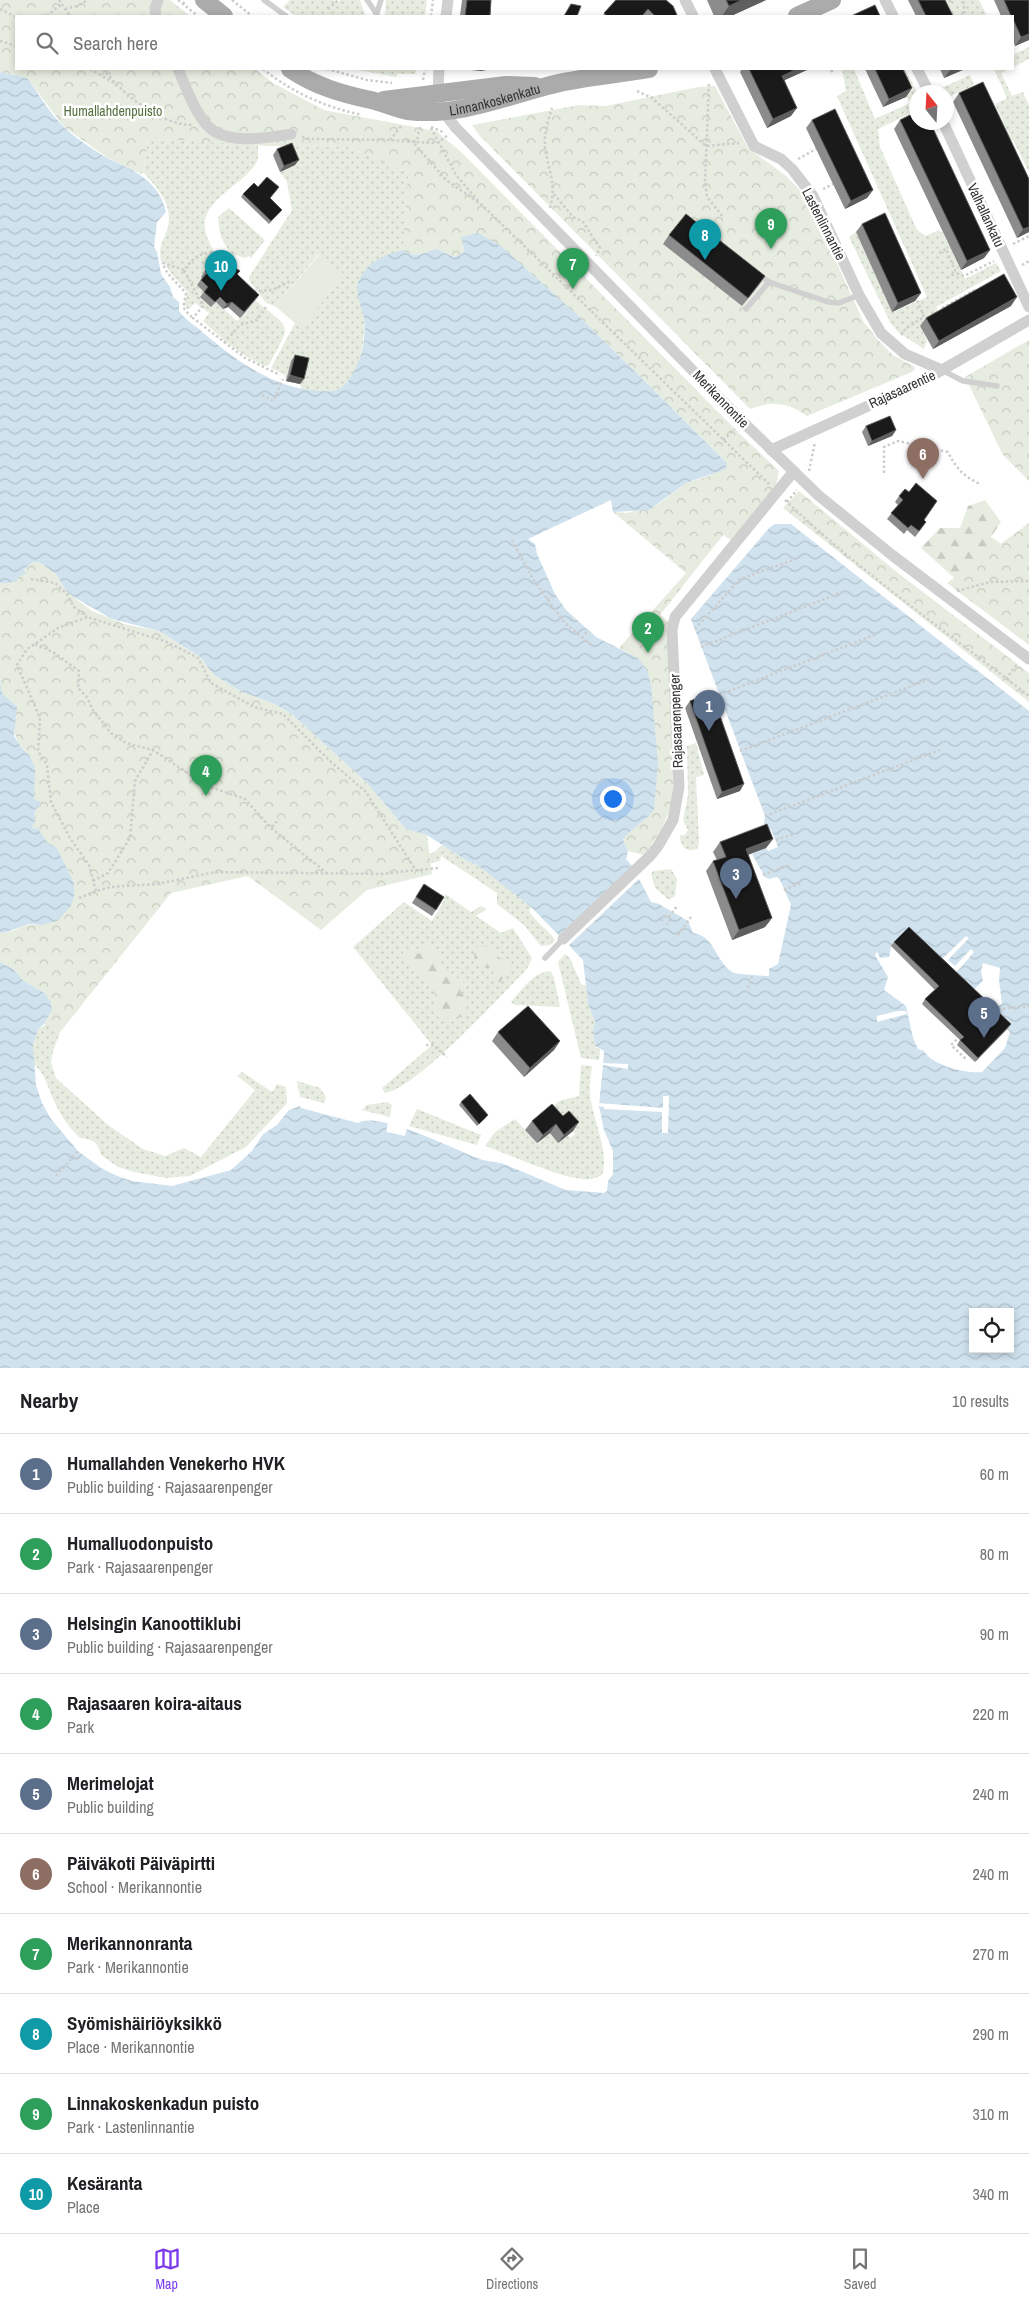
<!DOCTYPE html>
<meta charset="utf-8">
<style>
:root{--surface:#fff;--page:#f6f6f6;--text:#202124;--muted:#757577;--line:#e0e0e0;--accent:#7c3aed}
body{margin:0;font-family:"Archivo Narrow",sans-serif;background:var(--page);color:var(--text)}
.controls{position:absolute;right:15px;bottom:15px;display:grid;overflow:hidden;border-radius:0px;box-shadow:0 2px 8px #0003}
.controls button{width:45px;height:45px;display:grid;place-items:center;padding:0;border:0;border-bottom:1px solid var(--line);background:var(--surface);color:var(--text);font:25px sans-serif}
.compass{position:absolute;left:909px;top:85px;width:45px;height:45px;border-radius:50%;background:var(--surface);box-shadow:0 2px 8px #0003;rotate:342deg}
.you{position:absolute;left:612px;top:798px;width:18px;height:18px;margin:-12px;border:4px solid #fff;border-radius:50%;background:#1a73e8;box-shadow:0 0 0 8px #1a73e833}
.badge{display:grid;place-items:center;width:32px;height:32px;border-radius:50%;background:var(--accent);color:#fff;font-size:16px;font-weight:700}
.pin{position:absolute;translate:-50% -41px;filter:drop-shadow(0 1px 2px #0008)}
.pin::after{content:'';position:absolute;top:26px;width:18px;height:15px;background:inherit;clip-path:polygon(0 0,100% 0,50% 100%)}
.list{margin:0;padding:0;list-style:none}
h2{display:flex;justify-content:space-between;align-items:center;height:65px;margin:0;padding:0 20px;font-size:21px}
h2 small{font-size:16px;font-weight:400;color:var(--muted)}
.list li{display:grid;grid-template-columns:32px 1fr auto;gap:15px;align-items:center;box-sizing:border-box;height:80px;padding:0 20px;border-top:1px solid var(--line)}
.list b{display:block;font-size:19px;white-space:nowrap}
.list p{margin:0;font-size:16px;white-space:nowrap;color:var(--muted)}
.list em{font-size:16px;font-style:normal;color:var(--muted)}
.icon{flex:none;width:28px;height:28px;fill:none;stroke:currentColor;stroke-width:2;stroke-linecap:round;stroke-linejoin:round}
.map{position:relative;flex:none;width:1029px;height:1368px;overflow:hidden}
.search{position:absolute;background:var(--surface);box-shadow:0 2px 8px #0003;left:15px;right:15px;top:15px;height:55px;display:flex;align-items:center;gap:12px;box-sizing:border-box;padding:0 18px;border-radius:0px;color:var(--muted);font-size:19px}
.sheet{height:865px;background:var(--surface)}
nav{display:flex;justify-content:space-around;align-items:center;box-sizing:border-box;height:70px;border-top:1px solid var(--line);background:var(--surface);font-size:14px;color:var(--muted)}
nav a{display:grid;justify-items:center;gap:2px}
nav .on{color:var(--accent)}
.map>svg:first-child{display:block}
.grass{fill:url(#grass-dots)}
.forest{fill:url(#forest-firs)}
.park{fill:url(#park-crowns);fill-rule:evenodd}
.pitch{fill:#e6ecdf}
.water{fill:url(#water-waves);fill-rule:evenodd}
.pier{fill:#fff}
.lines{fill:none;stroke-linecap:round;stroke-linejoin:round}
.path{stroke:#cdcdcd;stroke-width:2.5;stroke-dasharray:2.5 2.5;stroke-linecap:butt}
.service{stroke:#d0d0d0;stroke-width:5.5}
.minor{stroke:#d0d0d0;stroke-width:11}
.primary{stroke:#ababab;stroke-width:18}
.wall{fill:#8c8c8c}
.shaded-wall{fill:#5f5f5f}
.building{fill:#1a1a1a;stroke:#5f5f5f}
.labels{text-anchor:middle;stroke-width:5;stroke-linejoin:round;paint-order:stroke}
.street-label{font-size:14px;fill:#333;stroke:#fff}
.park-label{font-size:14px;fill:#56703f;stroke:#fff}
</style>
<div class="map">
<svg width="1029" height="1368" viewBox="0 0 1029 1368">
<defs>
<pattern id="grass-dots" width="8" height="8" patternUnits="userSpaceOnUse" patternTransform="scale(1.25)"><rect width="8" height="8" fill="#e6ecdf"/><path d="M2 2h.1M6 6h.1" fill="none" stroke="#c6cbc0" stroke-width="1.8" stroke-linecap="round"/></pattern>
<pattern id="forest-firs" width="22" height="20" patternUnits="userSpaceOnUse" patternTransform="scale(1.25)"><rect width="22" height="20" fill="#e6ecdf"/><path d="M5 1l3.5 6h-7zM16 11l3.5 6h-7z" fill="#c6cbc0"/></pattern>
<pattern id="park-crowns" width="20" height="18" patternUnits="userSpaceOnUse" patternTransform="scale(1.25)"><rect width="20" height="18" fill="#e6ecdf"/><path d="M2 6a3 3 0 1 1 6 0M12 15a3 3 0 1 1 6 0" fill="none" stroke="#c6cbc0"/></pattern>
<pattern id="water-waves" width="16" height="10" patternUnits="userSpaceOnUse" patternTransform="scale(1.25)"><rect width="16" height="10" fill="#cfe2ee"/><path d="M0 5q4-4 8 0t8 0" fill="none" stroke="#b2c2cd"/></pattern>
</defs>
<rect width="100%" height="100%" fill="#fff"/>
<g class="grass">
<path d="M290 0H332L339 2 340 0H360L365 16H296L283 7Z"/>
<path d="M386 0H427L425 16H385Z"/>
<path d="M939 0H979L987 16H946Z"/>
<path d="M1029 47V59L1013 67V55Z"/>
<path d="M352 69H417L415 74H397V77Z"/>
<path d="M842 69H854L875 119 910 103 895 69H905L917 92 916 113 915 111 878 129 880 147 917 230 926 236 939 230 943 233 965 279 996 263 1001 271 936 307 940 315 920 326 927 340 924 349 898 332 890 322 849 237 856 232 892 312 927 297 837 96 846 91Z"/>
<path d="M994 69H1009L1001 73 1012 96 1023 92 1029 105V172L1013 140 1002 145 1006 128 995 104 1007 98Z"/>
<path d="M970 75 974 85 947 98 946 92H940L939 89Z"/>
<path d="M148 138 258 145C258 150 259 156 257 161 247 183 200 200 205 228 206 239 214 250 219 260L197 285 204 292 211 307 216 302 237 321 255 300C292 331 292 321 269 365L265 366C241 356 222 339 203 321L209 313 195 303 188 310 184 304 188 293C182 284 167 272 165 262L161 261C158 245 164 241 168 227 173 203 157 188 143 172Z"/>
<path d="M288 146 348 147 471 200 358 296C361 304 364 313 364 322 365 342 358 383 337 390 327 394 313 391 302 390L300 384 305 364 286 381 284 374 271 368 295 323 301 328 319 254 275 306 266 303 249 280V277L292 210 287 182 280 172 295 165Z"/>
<path d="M229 208 265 240 251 258 249 256 244 258 236 255 234 256C222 244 219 234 218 217Z"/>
<path d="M696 743 704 775 696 777 699 843 697 849C686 853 680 846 680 835H685L688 830 683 820 688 795 687 746Z"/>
<path d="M442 845 467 861 476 863 531 907 529 911C537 924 547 928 555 940L550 945 541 946 524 925 497 904V893L441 856 440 861 430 863 429 853H433Z"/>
<path d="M671 869 677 879 675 896 669 900 655 888 651 874 653 871Z"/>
<path d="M445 894 471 912 481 906 487 909 476 916 501 933 513 928 532 958 527 969C501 995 417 1088 385 1093L382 1088 432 1045 353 947 404 902 432 921 443 902Z"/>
<path d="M565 954 570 958 581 984 586 986 588 1003 595 1022 593 1031 596 1048 600 1049 599 1060 581 1058 558 962Z"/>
<path d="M550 971 554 977 560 1007 515 1005 511 1002C522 990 533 972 550 971Z"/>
<path d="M82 1005 60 1032 53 1051 51 1063 56 1078 108 1125 143 1149 165 1156 184 1148 201 1157 255 1090 237 1076 242 1072 272 1092 277 1084 286 1087 287 1103 246 1147 190 1176 165 1178 134 1172 118 1167 101 1155C98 1142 93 1139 80 1138 67 1126 58 1111 51 1094 46 1082 44 1072 33 1064V1045L38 1029Z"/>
<path d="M581 1065 592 1066C591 1075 589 1085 590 1094 592 1118 610 1152 602 1175 596 1178 591 1180 583 1179 554 1176 514 1156 485 1146L495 1132 515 1119 537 1143 550 1133 568 1135 570 1138 575 1134 563 1120 546 1112 559 1101 579 1096Z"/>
<path d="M297 1081 320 1088 326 1097 324 1103 300 1097Z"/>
<path d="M387 1102 392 1105 390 1117 362 1110 367 1105Z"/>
<path d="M417 1109 481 1135 477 1145 409 1126Z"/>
</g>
<g class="forest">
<path d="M985 500 1001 522 991 537 1027 561 961 584 921 548 940 528H960L968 506Z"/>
<path d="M479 945 493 947 496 957 504 959 511 970 499 983 491 968H484L475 964 474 953Z"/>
<path d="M429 946 441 954V966L464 983 460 992 469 1000 463 1017H451L442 1021 431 1009 437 1002 432 985 402 957 404 948 420 954 421 948Z"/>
</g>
<g class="park">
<path d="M0 0H170L190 16H16V69H255L273 83 324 110 436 131 461 152 737 431 779 471 776 485 731 540 723 535 660 615 669 622 674 789C670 817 661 832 644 855L628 851 623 840 628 833 650 815 638 658 619 648 686 573 613 512 627 513 657 505 686 483 709 476 727 463 584 321 462 245 464 250 463 254 454 257 436 249C422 253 416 259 403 250L408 173 348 147 268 146 148 138 143 172 141 174 108 158 64 127 27 78 0 72Z"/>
<path d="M715 86 748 148 785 175 799 189 811 206 863 321 878 340 893 355 915 367 914 371 807 416C788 402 772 401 750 409L480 136 472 125 579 105 606 106 698 87ZM664 244 759 285 742 306Z"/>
<path d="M1029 340V481L1003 455 965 377Z"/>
<path d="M799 491 898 573 1029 673V702L783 508Z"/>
<path d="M1029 523V645L947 583Z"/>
<path d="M33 562H39L56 574 66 591 92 611 124 624 159 631 201 658 214 675 242 692 275 704 293 715 366 782 406 829 427 835 432 874 367 890 321 930 248 876 171 893 60 1032 44 1024 52 1010 51 1002 45 993 25 982 13 969 0 962V932C9 934 16 929 24 926 30 924 36 925 42 925L74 883 57 848 48 844 37 827 36 829 32 827 36 809 40 806 34 799 30 756C12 739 13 732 16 707L2 693 0 680V583C12 584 16 578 26 572L24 571Z"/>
</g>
<path class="pitch" d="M320 254 345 275 301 328 275 306Z"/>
<g class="water">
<path d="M0 72 27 78C39 94 50 114 65 128 75 138 97 152 109 159 134 170 160 182 166 212L157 222 154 247 157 252 161 274 170 287 173 297 179 302V311C184 318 192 324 199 329 232 358 272 388 318 391 324 391 331 392 337 390 346 387 352 375 356 367 363 354 366 333 364 319 362 306 353 291 360 278 369 261 386 254 403 250 416 259 422 253 436 249L454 257 462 254 464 250 461 237 478 233 501 246 584 321 727 463 726 469 686 483 649 510 613 512 611 500 528 539 535 544 537 554 555 594 566 610 596 637 638 658 647 670 651 685 658 763 654 809C647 822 631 827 623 840L628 851 626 859 633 867 651 902 659 904 688 921 693 933C715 935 716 964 734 973 737 974 765 976 769 976V969L778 964 791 905 780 880 777 877 769 879 765 877 752 854 766 848 768 851 778 847 771 829 767 831 764 823 765 816 691 619 770 527 775 524H791L1029 711V1368H0V962L13 969 25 982 45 993 51 1002 52 1010 44 1024 38 1029 33 1045 36 1085 42 1103 51 1119 78 1151 101 1168 117 1176 132 1181 172 1186 231 1170 252 1151 263 1134 277 1125 289 1110 300 1106 301 1108 358 1123C377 1110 458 1151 480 1159 488 1162 498 1161 506 1165 526 1173 546 1182 566 1190L604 1193 607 1191 608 1181 613 1174V1151L604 1130 599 1106 604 1051 595 1046 593 1031 595 1022 588 1003 583 960 531 907 476 864 467 861 427 835 406 829 366 782 293 715 275 704 242 692 214 675 200 657 159 631 112 619 74 597 66 591 56 574 39 562H33L24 570 26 573 18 577 17 581 8 583H0ZM891 946 970 993 983 981 981 971 983 963 1000 968 999 980 1002 1004 995 1007 996 1017 1010 1032 1005 1048 982 1072C967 1074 931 1065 924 1051L918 1049 913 1038 906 1006 884 990 888 977 875 955 877 952 880 958 889 957ZM973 1312H1010V1349H973Z"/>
<path d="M0 680 2 693 17 707 14 736 21 747 30 756 35 769 34 799 40 802V806L36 809 34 816 36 819 32 827 35 829 37 827 48 843 57 848 74 883V896L71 906 57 921 42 925 29 924 4 933 0 932Z"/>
</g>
<g class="pier">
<path d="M638 874 640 878 567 947 558 937Z"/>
<path d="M966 936 969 938 948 960 955 966 971 949 974 952 955 974 941 960Z"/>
<path d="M897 1011H906L907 1014 877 1022V1016Z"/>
<path d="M600 1049 604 1051 603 1063 628 1064V1069L603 1065 599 1103 663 1108V1096H669L668 1133H662V1112L604 1109V1107L596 1106 602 1051Z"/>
<path d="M388 1123 407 1128 405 1136 386 1132Z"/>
</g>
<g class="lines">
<g class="path">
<path d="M59 0 70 16"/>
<path d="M178 0 198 16"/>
<path d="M232 0 252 16"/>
<path d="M183 4 186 0"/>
<path d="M945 5 952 0"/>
<path d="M0 9 16 17"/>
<path d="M65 9 77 6 88 0"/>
<path d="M328 9 338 0"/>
<path d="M47 16 62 3"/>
<path d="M431 16 433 0"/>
<path d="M961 16 965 14 963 0"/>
<path d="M0 41 16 46"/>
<path d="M90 69 114 83"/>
<path d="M103 69C123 94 158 124 192 125"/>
<path d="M263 69C293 93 325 107 362 115"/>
<path d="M327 69 367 80 392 83"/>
<path d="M831 72 834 69"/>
<path d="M423 80 425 69"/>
<path d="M709 84 705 182 707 197 723 217"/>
<path d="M637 91 652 98 706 146 739 143"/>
<path d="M420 127 417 140 413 142 446 180 482 205 769 484"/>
<path d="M431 127 445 133"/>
<path d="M431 128 456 175 479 202"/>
<path d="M302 137 310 139 390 140 430 143 439 142 449 134"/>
<path d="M390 140 402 125"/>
<path d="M798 159 816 149"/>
<path d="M823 189 833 184"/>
<path d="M554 194 573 217 583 222 600 248 596 256"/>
<path d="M550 208C557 183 548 170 545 147 544 134 548 120 552 108"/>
<path d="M1013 244 1029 236"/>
<path d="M222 252C202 252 196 254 184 270L203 306 193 318 245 358 280 375"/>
<path d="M939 253 946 249 956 273 964 276 994 261"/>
<path d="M1022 265 1029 261"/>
<path d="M184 270 163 263C166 276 179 283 186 294 183 308 181 307 193 318"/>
<path d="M947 278 956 273"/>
<path d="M254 291 272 290 291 281"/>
<path d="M942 308 975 290"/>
<path d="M901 335 906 328 924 317 916 297"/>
<path d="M224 343 240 325 257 320 266 307"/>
<path d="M262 395 273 401 283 379"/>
<path d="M723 440 735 429"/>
<path d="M809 471 815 442"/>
<path d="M884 473V447L898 441 948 452C956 468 963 476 980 484"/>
<path d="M785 500C860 572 947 632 1029 696"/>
<path d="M787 502 797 490"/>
<path d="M512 540 533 579 564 622 592 646"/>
<path d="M31 579 55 583 67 594 74 607 87 617"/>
<path d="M957 591 990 582 1029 581"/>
<path d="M547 600 555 594"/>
<path d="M695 629 740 579 796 559"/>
<path d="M582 638 588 630"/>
<path d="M35 644 53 652 79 671 78 688 86 696 93 710 111 733 126 743 153 750 207 786 245 799 271 828 328 874"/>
<path d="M701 647 845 591"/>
<path d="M1006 679 1017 664"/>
<path d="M719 695 877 634"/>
<path d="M740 751 930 679"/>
<path d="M765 816 940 750"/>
<path d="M272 827 279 819"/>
<path d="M776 840 794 834"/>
<path d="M763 875 790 865"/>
<path d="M93 881 108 873 130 838 135 781 153 750"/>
<path d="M784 890 800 883"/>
<path d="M96 891 89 865 70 838 51 802 47 765 38 751 40 718 17 665 27 649 35 644 58 628 87 617 167 642 198 658 211 683 254 707 283 714 331 762 366 792 415 869"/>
<path d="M79 898 96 891 111 887 157 884 215 872 380 874 438 868"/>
<path d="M669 917 677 906"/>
<path d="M661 921 666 915 671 919 667 925"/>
<path d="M678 935 691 917"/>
<path d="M748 988 753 974"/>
<path d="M993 1010 1029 1006"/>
<path d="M960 1036 951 1045 966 1059"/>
<path d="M426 1045H433L447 1057"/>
<path d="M56 1176 78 1151"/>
</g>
<g class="service">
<path d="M264 0 286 16"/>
<path d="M367 0 376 13"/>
<path d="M376 16 381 0"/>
<path d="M758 274 769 282 828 302 839 303 859 295"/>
<path d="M746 309 769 282"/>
<path d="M942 370 963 381 997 386"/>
<path d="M545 958 563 939"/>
</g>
<g class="minor">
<path d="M685 0 693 16"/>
<path d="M885 0 893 16"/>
<path d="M156 16 155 8 158 0"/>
<path d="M446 16 448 0"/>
<path d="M178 69C186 87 193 108 206 124 224 146 267 138 291 134"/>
<path d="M439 69C437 99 437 105 456 128L743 422 818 495 892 555 1029 659"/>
<path d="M715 69 754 146 781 159 792 169 813 196 859 295 881 333 905 354 942 370"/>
<path d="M917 69 929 92"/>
<path d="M943 122 1029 307"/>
<path d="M771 450 921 382 1029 320"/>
<path d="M563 939 650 856 658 846 673 820 679 787 672 630 675 617 794 471"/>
</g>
<g class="primary">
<path d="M204 0 224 16"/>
<path d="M797 16 832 0"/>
<path id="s1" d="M290 69C315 86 342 94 371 100 384 103 396 109 408 111 456 117 502 98 547 86 579 77 615 75 649 69"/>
<path d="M384 100 506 85 535 86"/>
</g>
</g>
<g class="wall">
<path d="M462 0H491L490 16H460Z"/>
<path d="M616 0 676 16H602Z"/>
<path d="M707 0H766L731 16H714Z"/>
<path d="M908 0H945L953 16H916Z"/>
<path d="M994 0H1029V40L1015 46 1013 41V16H1001Z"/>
<path d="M742 69H809L785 80 791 116 767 128 740 72Z"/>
<path d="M865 69H903L912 88 906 97 883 107Z"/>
<path d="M940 69H965L944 78Z"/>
<path d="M959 93 1029 179V232L1017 238 953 102Z"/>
<path d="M812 120 873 190 867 198 845 209 806 128Z"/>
<path d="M900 120 990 250 984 258 961 270 894 129Z"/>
<path d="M277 149 295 165 280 172 273 155Z"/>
<path d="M243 194 270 198 282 210 269 224 241 197Z"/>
<path d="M862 224 921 293 915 301 892 312 856 232Z"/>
<path d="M669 235 765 276 742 306 663 244Z"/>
<path d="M205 271H240L237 275 255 300 240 318 228 307 223 309 216 302 211 307 200 297 204 292 197 285 202 278 201 277Z"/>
<path d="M1011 306 933 349 920 326 926 318Z"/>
<path d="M295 355 300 384 286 381 291 361Z"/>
<path d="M866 426 896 430 892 436 868 446 862 432Z"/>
<path d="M899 496 924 520 922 528 915 537 907 530 904 534 887 519 898 505 895 502Z"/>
<path d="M690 701 740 791 717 799 685 708Z"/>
<path d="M773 839 766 848 748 855 772 918 765 927 732 940 706 871 713 861 717 860 713 852 720 842Z"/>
<path d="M424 884 444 897 432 916 412 903Z"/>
<path d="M894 942 1008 1028 975 1062 957 1045 960 1040 922 1004 925 999 935 990 891 946Z"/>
<path d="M498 1032 560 1041 554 1050 524 1077 492 1041Z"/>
<path d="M461 1102 486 1118 477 1126 459 1105Z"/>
<path d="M552 1104 573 1131 558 1143 550 1133 537 1143 525 1130 532 1121Z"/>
</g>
<g class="shaded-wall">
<path d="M742 0H766L731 16H722L729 6Z"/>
<path d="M1029 34V40L1015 46 1021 37Z"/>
<path d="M462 69H492L481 71Z"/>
<path d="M797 69H809L776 84 782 76Z"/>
<path d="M952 69H965L944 78 950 70Z"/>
<path d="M912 88 906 97 883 107 889 99Z"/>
<path d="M797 108 791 116 767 128 773 119Z"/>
<path d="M299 160 295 165 280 172 284 166Z"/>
<path d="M873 190 867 198 845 209 851 201Z"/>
<path d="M1029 227V232L1017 238 1023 229Z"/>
<path d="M990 250 984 258 961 270 967 261Z"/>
<path d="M765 276 759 285 742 306 748 298Z"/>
<path d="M921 293 915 301 892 312 898 303Z"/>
<path d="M259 295 255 300 240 318 244 312Z"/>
<path d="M1017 297 1011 306 933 349 939 341Z"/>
<path d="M232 302 228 307 223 309 227 304Z"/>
<path d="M290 375 304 379 300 384 286 381Z"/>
<path d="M896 430 892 436 868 446 872 441Z"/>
<path d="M744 784 740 791 717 799 722 792Z"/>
<path d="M773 839 766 848 739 858 746 849Z"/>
<path d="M772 918 765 927 732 940 739 930Z"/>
<path d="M1011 1024 1008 1028 975 1062 978 1058Z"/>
<path d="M560 1041 554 1050 524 1077 530 1068Z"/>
<path d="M579 1122 573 1131 558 1143 564 1135Z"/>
<path d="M556 1124 550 1133 537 1143 543 1135Z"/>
</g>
<g class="building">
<path d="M467 0H491L490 16H465Z"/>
<path d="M616 0H666L673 6 677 15 676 16H655L648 9 642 16H607L604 13Z"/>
<path d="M726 0H742L729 6Z"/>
<path d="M918 0H945L953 16H926Z"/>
<path d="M1004 0H1029V34L1021 37 1013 19V16H1011Z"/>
<path d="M571 4 581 6 577 16H564Z"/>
<path d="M875 5 880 16H851Z"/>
<path d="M749 69H797L782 76 797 108 773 119Z"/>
<path d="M875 69H903L912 88 889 99Z"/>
<path d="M983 82 1029 179V227L1023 229 959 93Z"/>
<path d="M835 109 873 190 851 201 812 120Z"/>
<path d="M916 112V122H930L990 250 967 261 900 120Z"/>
<path d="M292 143 299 160 284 166 277 149Z"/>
<path d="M267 177 279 187 270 198 282 210 271 221 243 194 254 183 258 187Z"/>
<path d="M885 213 921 293 898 303 862 224Z"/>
<path d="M686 214 765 276 748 298 669 235Z"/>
<path d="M220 257 240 271 237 274 259 295 244 312 232 302 227 304 220 297 215 302 204 292 208 287 201 280 207 273 205 271Z"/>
<path d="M1004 274 1017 297 939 341 926 318Z"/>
<path d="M295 355 309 358 304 379 290 375Z"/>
<path d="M890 416 896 430 872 441 866 426Z"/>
<path d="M916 483 937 501 924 520 926 522 919 531 911 525 908 528 891 513 903 500 899 496 905 489 909 492Z"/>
<path d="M712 693 744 784 722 792 690 701Z"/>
<path d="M767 824 773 839 746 849 772 918 739 930 713 861 726 857 720 842Z"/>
<path d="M424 884 444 897 436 910 416 897Z"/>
<path d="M909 927 1011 1024 978 1058 960 1040 964 1037 925 999 939 986 894 942Z"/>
<path d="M528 1006 560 1041 530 1068 498 1032Z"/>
<path d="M470 1094 488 1115 479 1124 461 1102Z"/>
<path d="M552 1104 563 1116 569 1111 579 1122 564 1135 556 1124 543 1135 532 1121Z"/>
</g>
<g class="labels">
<g class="street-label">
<text dy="5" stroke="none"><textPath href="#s1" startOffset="214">Linnankoskenkatu</textPath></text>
<text transform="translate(986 215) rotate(65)" y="5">Valhallankatu</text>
<text transform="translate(824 224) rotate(63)" y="5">Lastenlinnantie</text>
<text transform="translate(902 389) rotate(-25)" y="5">Rajasaarentie</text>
<text transform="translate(721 399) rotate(46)" y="5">Merikannontie</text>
<text transform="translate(676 721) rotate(-92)" y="5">Rajasaarenpenger</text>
</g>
<g class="park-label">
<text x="113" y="116">Humallahdenpuisto</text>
</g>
</g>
</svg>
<div class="controls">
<button><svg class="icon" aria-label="locate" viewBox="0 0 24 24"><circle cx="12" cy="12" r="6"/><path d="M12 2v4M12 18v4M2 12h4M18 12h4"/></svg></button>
</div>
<svg class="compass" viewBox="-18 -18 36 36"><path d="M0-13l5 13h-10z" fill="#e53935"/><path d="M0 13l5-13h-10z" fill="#757577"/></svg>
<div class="you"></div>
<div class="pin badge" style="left:709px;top:731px;background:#5c6f8a">1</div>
<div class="pin badge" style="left:648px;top:653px;background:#2e9e5b">2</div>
<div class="pin badge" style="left:736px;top:899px;background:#5c6f8a">3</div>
<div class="pin badge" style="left:206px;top:796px;background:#2e9e5b">4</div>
<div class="pin badge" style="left:984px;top:1038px;background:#5c6f8a">5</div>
<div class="pin badge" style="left:923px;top:479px;background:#8d6e63">6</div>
<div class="pin badge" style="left:573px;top:289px;background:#2e9e5b">7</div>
<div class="pin badge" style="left:705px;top:260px;background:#0f9aa8">8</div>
<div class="pin badge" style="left:771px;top:249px;background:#2e9e5b">9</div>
<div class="pin badge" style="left:221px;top:291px;background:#0f9aa8">10</div>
<div class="search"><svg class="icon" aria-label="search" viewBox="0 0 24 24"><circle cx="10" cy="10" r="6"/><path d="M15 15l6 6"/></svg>Search here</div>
</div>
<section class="sheet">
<h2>Nearby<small>10 results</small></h2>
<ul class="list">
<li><span class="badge" style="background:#5c6f8a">1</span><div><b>Humallahden Venekerho HVK</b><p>Public building · Rajasaarenpenger</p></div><em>60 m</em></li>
<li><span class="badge" style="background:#2e9e5b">2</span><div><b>Humalluodonpuisto</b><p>Park · Rajasaarenpenger</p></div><em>80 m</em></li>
<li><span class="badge" style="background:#5c6f8a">3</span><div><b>Helsingin Kanoottiklubi</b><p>Public building · Rajasaarenpenger</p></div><em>90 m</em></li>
<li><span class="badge" style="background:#2e9e5b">4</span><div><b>Rajasaaren koira-aitaus</b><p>Park</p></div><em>220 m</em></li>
<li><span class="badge" style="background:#5c6f8a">5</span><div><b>Merimelojat</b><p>Public building</p></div><em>240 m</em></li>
<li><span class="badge" style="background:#8d6e63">6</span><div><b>Päiväkoti Päiväpirtti</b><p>School · Merikannontie</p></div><em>240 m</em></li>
<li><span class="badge" style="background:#2e9e5b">7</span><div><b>Merikannonranta</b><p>Park · Merikannontie</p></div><em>270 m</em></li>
<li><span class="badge" style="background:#0f9aa8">8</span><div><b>Syömishäiriöyksikkö</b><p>Place · Merikannontie</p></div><em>290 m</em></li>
<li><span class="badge" style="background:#2e9e5b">9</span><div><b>Linnakoskenkadun puisto</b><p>Park · Lastenlinnantie</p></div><em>310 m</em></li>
<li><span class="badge" style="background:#0f9aa8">10</span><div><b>Kesäranta</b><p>Place</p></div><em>340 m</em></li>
</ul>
</section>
<nav>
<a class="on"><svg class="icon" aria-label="map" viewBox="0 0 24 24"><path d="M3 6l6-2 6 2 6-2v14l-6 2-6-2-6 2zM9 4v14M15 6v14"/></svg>Map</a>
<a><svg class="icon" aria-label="directions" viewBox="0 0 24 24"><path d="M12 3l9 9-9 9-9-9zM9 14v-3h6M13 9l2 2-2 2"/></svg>Directions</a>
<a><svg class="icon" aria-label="saved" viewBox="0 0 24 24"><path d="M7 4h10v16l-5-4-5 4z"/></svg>Saved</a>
</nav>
